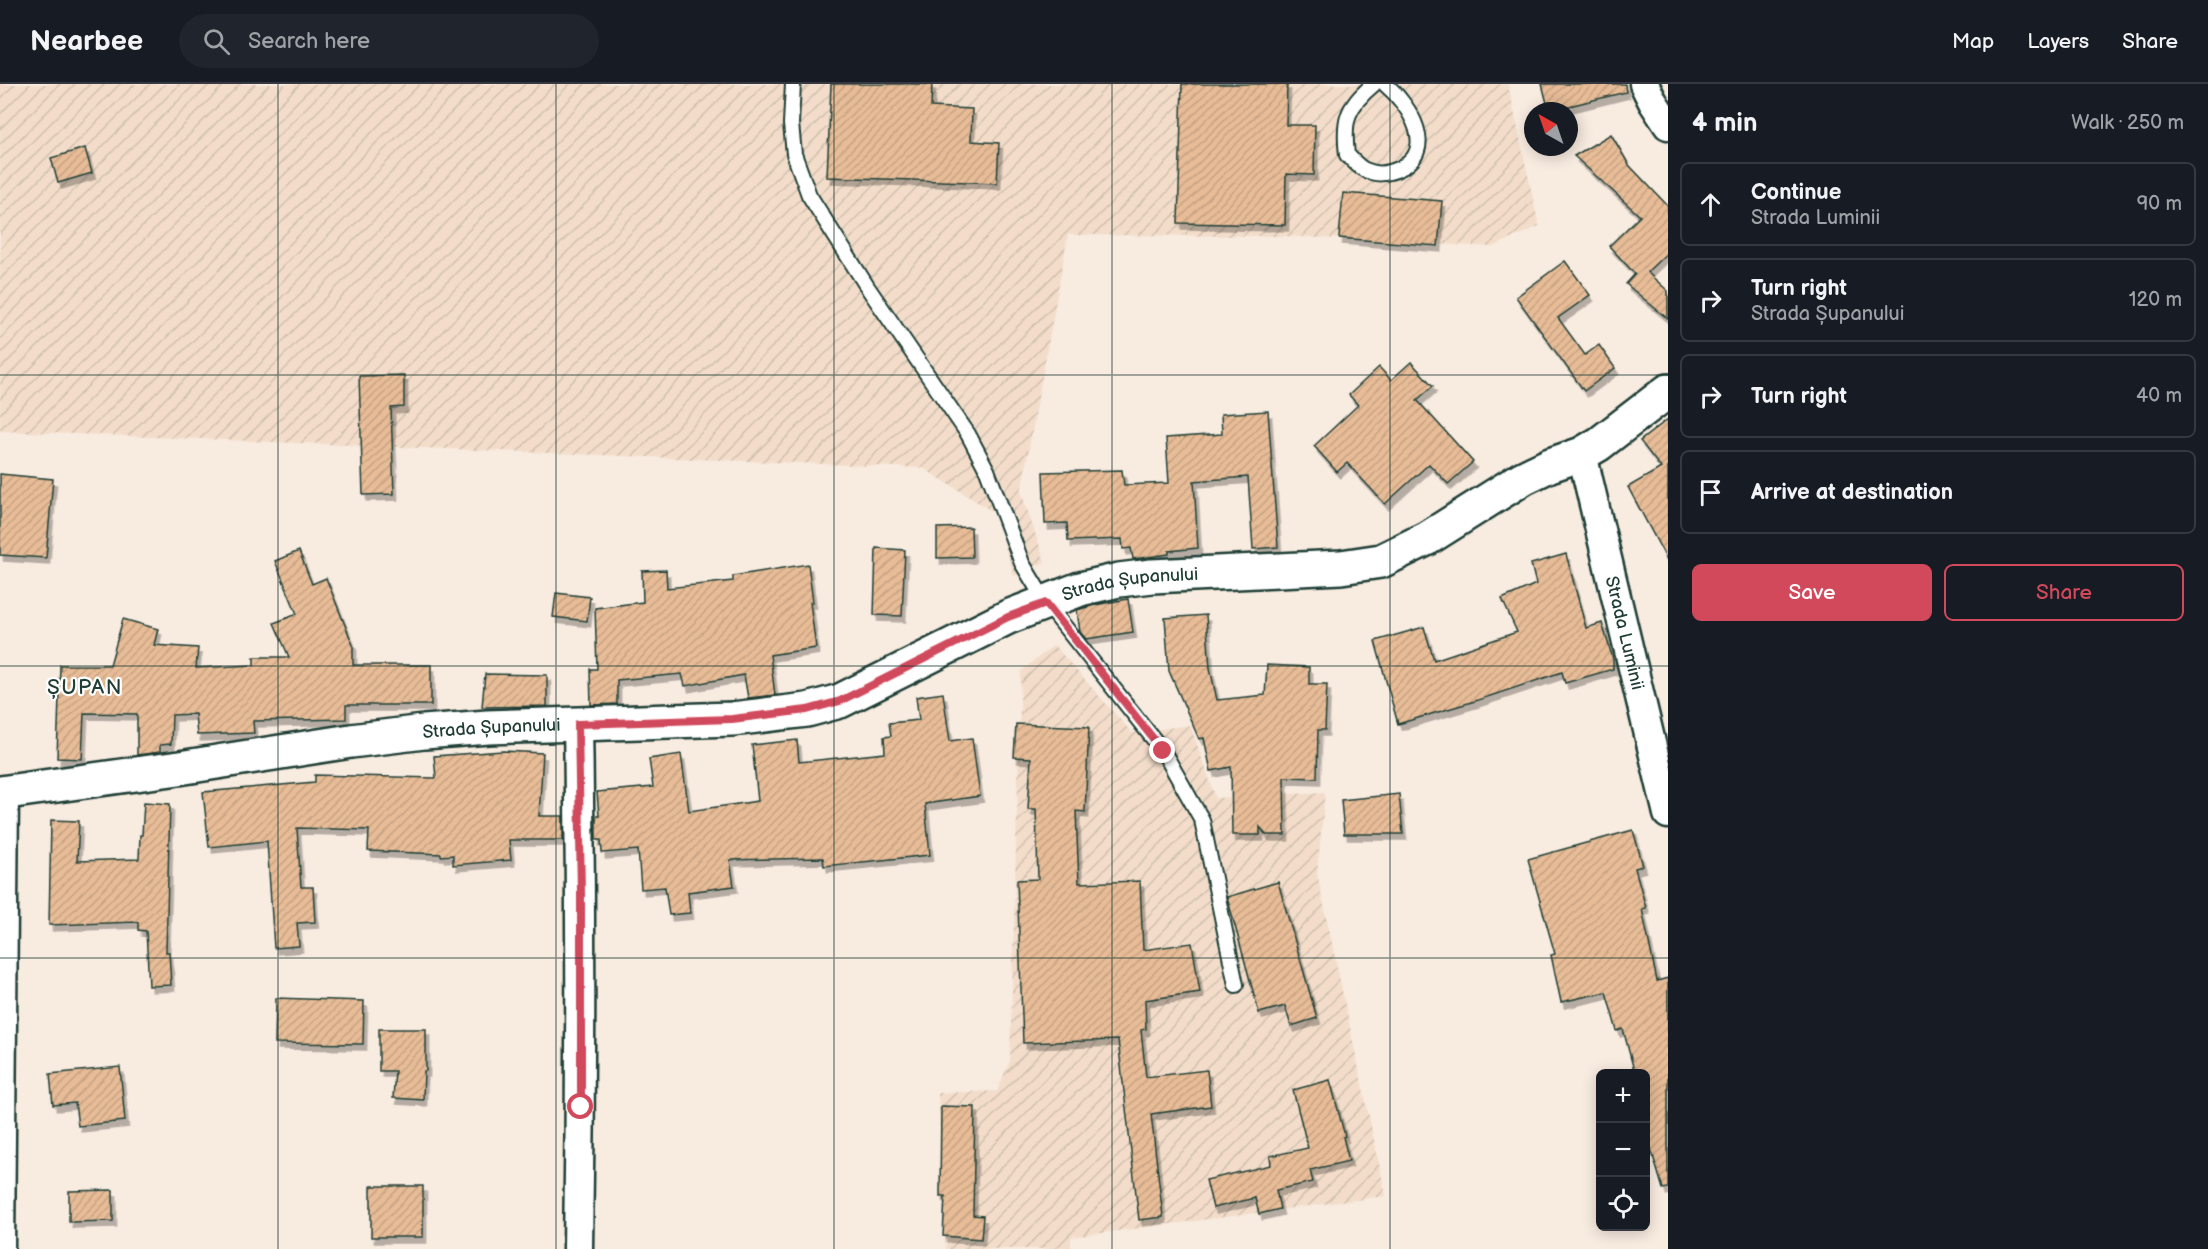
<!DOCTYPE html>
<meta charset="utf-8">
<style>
:root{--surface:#171b24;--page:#20242c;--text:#f1f3f6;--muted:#9ea1a6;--line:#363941;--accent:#d1495b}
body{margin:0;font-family:"Balsamiq Sans",sans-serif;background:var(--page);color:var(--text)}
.controls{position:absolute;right:18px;bottom:18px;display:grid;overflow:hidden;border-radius:9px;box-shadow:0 3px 15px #0003}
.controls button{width:54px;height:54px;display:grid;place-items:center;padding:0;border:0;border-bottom:2px solid var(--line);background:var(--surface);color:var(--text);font:30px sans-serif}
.compass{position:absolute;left:1524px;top:18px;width:54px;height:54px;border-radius:50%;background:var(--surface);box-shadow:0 3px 15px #0003;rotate:320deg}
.stop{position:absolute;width:18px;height:18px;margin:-14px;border:4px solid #d1495b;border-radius:50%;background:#fff}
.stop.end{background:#d1495b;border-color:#fff;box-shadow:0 2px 6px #0008}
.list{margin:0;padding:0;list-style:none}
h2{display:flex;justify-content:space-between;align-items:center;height:78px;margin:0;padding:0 24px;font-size:26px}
h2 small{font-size:20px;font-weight:400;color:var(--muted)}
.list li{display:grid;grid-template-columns:39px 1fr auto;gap:18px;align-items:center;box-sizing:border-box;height:84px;margin:0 12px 12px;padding:0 12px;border:2px solid var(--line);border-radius:9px}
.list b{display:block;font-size:22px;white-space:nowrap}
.list p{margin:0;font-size:20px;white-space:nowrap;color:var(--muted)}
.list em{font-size:20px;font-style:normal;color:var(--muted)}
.actions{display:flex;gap:12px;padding:18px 24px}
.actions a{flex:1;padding:14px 0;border:2px solid var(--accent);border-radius:9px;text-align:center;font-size:21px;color:var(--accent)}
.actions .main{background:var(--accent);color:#fff}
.icon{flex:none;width:33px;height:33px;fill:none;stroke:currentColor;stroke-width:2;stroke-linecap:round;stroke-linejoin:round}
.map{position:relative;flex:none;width:1668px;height:1165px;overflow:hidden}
header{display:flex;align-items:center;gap:36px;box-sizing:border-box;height:84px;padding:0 30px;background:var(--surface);border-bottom:2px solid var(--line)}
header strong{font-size:28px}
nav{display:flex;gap:33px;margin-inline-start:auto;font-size:21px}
.search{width:420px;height:54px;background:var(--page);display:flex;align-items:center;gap:15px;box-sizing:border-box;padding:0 21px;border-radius:33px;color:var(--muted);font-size:22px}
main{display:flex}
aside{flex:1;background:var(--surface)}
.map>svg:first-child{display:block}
.industrial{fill:url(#industrial-furrows)}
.building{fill:url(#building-hatch);stroke:#1f3d34;stroke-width:1.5;filter:url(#shadow)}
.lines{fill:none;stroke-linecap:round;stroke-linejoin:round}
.service-casing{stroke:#1f3d34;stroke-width:18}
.minor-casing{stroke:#1f3d34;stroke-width:33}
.tertiary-casing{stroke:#1f3d34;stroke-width:38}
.service{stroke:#fff;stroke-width:14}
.minor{stroke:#fff;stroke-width:28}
.tertiary{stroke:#fff;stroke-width:33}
.route{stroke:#d1495b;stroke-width:8}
.grid{fill:none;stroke:#1f3d34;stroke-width:1.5;stroke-opacity:0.55}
.labels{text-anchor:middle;stroke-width:4.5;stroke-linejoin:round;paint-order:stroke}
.street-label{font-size:18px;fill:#1f3d34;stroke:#fff}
.quarter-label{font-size:21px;letter-spacing:1.5px;fill:#1f3d34;stroke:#fff}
</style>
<header>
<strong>Nearbee</strong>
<div class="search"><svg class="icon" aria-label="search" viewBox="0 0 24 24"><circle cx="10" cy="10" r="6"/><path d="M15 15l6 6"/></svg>Search here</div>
<nav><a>Map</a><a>Layers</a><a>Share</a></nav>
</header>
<main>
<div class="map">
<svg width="1668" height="1165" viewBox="0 0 1668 1165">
<defs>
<pattern id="industrial-furrows" width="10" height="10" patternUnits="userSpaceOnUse" patternTransform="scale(1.5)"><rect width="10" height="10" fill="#f3ddca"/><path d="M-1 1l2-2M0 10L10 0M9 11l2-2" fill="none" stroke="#d0bfae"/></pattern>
<pattern id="building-hatch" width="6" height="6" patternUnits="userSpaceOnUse" patternTransform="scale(1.5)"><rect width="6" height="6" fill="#e7bc97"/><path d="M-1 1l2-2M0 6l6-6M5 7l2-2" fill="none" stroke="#c6a283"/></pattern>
<filter id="shadow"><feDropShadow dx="3.5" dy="6" stdDeviation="0" flood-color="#0004"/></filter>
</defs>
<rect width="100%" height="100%" fill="#f8ebe0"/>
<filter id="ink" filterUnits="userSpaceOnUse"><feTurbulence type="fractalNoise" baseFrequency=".0167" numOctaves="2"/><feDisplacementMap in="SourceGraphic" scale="12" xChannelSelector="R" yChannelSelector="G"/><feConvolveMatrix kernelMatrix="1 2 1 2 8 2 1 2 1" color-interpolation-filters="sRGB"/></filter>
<g filter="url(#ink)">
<g class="industrial">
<path d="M0 0H1508L1539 142 1493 163 1283 152 1068 151 1021 408 1045 478 1014 492 995 429 923 384 0 347Z"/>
<path d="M1054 561 1132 649 1190 641 1216 714 1325 708 1317 789 1386 1112 1071 1153V1165H946L938 1009 997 1007 1010 977 1021 587Z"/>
</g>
<g class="building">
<path d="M831 0H932L931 23 972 25 971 57 999 59 997 99 827 93Z"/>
<path d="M1182 0H1287L1286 41H1315L1314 91 1286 90 1285 141 1178 139Z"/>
<path d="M1542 0H1625L1626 8 1549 27Z"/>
<path d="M1611 50 1629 81 1668 122V168L1647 188 1668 207V235L1626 200 1635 190 1609 162 1640 132 1574 72Z"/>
<path d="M85 64 92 89 58 99 51 74Z"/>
<path d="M1343 109 1442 117 1438 162 1339 154Z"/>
<path d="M1565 177 1590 211 1558 234 1585 271 1599 261 1615 284 1584 307 1516 213Z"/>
<path d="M1411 278 1433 302 1417 316 1473 378 1448 400 1429 380 1385 420 1347 379 1337 388 1314 362 1358 321 1349 311 1379 283 1391 296Z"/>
<path d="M404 291V323L391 324 394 410 363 411 359 292Z"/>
<path d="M1268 327 1278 463 1253 465 1248 393 1194 397 1198 464 1169 467V470L1133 475 1131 464 1123 465 1122 455 1068 457 1067 439 1045 440 1043 388 1122 386 1124 401 1169 399 1166 354 1222 350 1221 330Z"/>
<path d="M1668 335V478L1628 403 1661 384 1640 357Z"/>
<path d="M0 390 53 395 46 474 0 471Z"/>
<path d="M971 443 972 473 937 474V444Z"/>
<path d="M876 464 905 466 902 532 874 531Z"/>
<path d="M299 467 312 500 326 494 353 561V581H431V621H346V635L253 637 254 649 197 651 195 630 172 631 171 660 160 661V668L137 671V630L84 629 82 675 57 674 60 581H110L123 535 158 545 154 561 198 564 196 584 254 581V573H289L274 539 297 530 275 477Z"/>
<path d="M1566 470 1586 544 1602 539 1613 575V585L1565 599 1562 588 1475 617 1398 640 1375 557 1424 543 1434 576 1517 548 1502 515 1536 500 1531 480Z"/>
<path d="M808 480 813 518H810L816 564 770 571 775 611 748 614 744 591 685 602 682 590 617 596V620L591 621 590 585H597L595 524 643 518 642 487 666 486 667 504 733 497V492Z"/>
<path d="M556 509 590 513 587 537 553 533Z"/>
<path d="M1128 515 1133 548 1086 555 1080 548 1077 526 1095 521Z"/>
<path d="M1206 531 1210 584 1217 616 1265 611 1267 581 1309 583V600H1327L1325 646H1318L1317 694 1284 693 1285 751H1266L1260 743V751H1232L1231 683 1211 687 1204 654 1199 655 1169 587 1165 534Z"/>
<path d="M485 590 547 591V622L482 623Z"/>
<path d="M943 609 950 657 972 654 980 712 925 720 930 771 824 782 823 774 730 776 734 802 688 808 690 829 669 831 665 803 641 805 638 766 602 769 601 756H596V732H599L597 708 653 703 649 675 681 670 689 727 758 717 752 661 797 656 799 678 885 669 884 653 891 652 889 639 919 636 916 613Z"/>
<path d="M1016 640 1089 643 1085 728 1076 727 1079 799 1140 797 1143 866 1192 859 1200 908 1145 916 1146 945 1141 946 1146 993 1207 986 1211 1022 1151 1030 1163 1133 1139 1136 1118 956 1023 959 1017 796 1038 795 1036 725H1028L1031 674 1014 673Z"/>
<path d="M503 667 543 669 539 732H563V756H509L511 776 453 781V771L441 772V770L368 767 369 746 297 744 301 803H313L315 838 297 839 299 862 274 864 267 757 209 763 203 708 315 698V691L436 694 434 672Z"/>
<path d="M1399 710 1403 750H1344L1341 716Z"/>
<path d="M144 718 170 720 166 868H169L171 901 149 902 146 847 138 846V838L49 841 51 736 79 737 77 777 139 775 140 751H142Z"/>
<path d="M1633 746 1643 782 1635 784 1646 824 1642 825 1657 897 1668 894V1104L1663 1105 1650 1062 1646 1063V990H1635L1623 945 1617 947 1606 908 1561 918 1551 871 1555 870 1528 775Z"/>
<path d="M1278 798 1317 934 1291 942 1285 922 1259 929 1227 813Z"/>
<path d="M276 914 364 917 363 960 275 959Z"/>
<path d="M379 945H426V987H424L423 1016 393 1014 395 987H379Z"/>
<path d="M120 983 125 1037 78 1042 75 1019 53 1021 50 990Z"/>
<path d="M1330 996 1345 1052 1343 1053 1349 1077 1310 1086 1313 1098 1276 1106 1280 1125 1259 1130 1255 1114 1213 1124 1206 1096 1271 1081 1270 1072 1308 1064 1293 1006Z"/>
<path d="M941 1022 975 1023 973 1131 983 1132 981 1155 943 1152 945 1112H940Z"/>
<rect x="371" y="1102" width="52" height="51"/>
<path d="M113 1106V1137L69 1138V1107Z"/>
</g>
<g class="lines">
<defs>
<g id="service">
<path d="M793 0 791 40 794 70 809 111 868 204 968 350 987 386 1022 479 1046 519 1163 667 1202 736 1236 901"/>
<path d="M1374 0C1346 23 1343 37 1347 71 1353 76 1358 83 1365 86 1377 91 1385 90 1396 86 1441 69 1409 20 1385 0"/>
</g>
<g id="minor">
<path d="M1644 0 1653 18 1668 41"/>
<path id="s1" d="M1582 370 1668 730"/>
<path d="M0 1165 4 709"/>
<path d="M578 1165C581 990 581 815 578 640"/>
</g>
<g id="tertiary">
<path id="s2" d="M0 709 179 684 351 657 424 648 488 643 732 635 807 626 840 617 1008 533 1080 505 1119 496 1152 492 1341 483 1381 477 1428 454 1523 394 1550 381 1582 370 1599 360 1668 307"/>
</g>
</defs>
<use href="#service" class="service-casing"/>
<use href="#minor" class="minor-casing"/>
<use href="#tertiary" class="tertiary-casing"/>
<use href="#service" class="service"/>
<use href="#minor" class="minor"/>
<use href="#tertiary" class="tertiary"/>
</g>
</g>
<g class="lines" filter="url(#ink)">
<path class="route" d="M581 1023V808L578 640 732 635 807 626 840 617 1008 533 1046 519 1163 667"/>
</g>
<path class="grid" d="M278 0V1165M556 0V1165M834 0V1165M1112 0V1165M1390 0V1165M0 291H1668M0 582H1668M0 874H1668"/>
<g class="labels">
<g class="street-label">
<text dy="6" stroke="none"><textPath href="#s2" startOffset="1162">Strada Șupanului</textPath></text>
<text dy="6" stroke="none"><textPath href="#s1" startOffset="184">Strada Luminii</textPath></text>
<text dy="6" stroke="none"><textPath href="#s2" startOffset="496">Strada Șupanului</textPath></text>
</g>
<g class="quarter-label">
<text x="85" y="610">ȘUPAN</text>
</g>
</g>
</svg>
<div class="controls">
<button>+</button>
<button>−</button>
<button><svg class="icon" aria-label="locate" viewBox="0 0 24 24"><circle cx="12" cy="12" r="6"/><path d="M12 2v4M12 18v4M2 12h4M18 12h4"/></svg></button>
</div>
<svg class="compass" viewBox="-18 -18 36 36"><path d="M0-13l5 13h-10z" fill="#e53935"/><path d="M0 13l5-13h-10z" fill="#9ea1a6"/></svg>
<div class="stop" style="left:581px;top:1023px"></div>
<div class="stop end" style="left:1163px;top:667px"></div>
</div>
<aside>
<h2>4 min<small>Walk · 250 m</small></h2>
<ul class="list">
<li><svg class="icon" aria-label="ahead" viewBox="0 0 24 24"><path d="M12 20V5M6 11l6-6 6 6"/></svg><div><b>Continue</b><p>Strada Luminii</p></div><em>90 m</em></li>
<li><svg class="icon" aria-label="right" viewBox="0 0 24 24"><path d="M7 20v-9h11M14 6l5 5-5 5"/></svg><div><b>Turn right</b><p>Strada Șupanului</p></div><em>120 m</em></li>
<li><svg class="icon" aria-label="right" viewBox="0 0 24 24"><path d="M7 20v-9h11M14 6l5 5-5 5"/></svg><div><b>Turn right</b></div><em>40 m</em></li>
<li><svg class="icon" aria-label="arrive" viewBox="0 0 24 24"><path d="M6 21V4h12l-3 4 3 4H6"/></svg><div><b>Arrive at destination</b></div></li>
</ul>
<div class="actions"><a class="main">Save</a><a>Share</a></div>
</aside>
</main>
